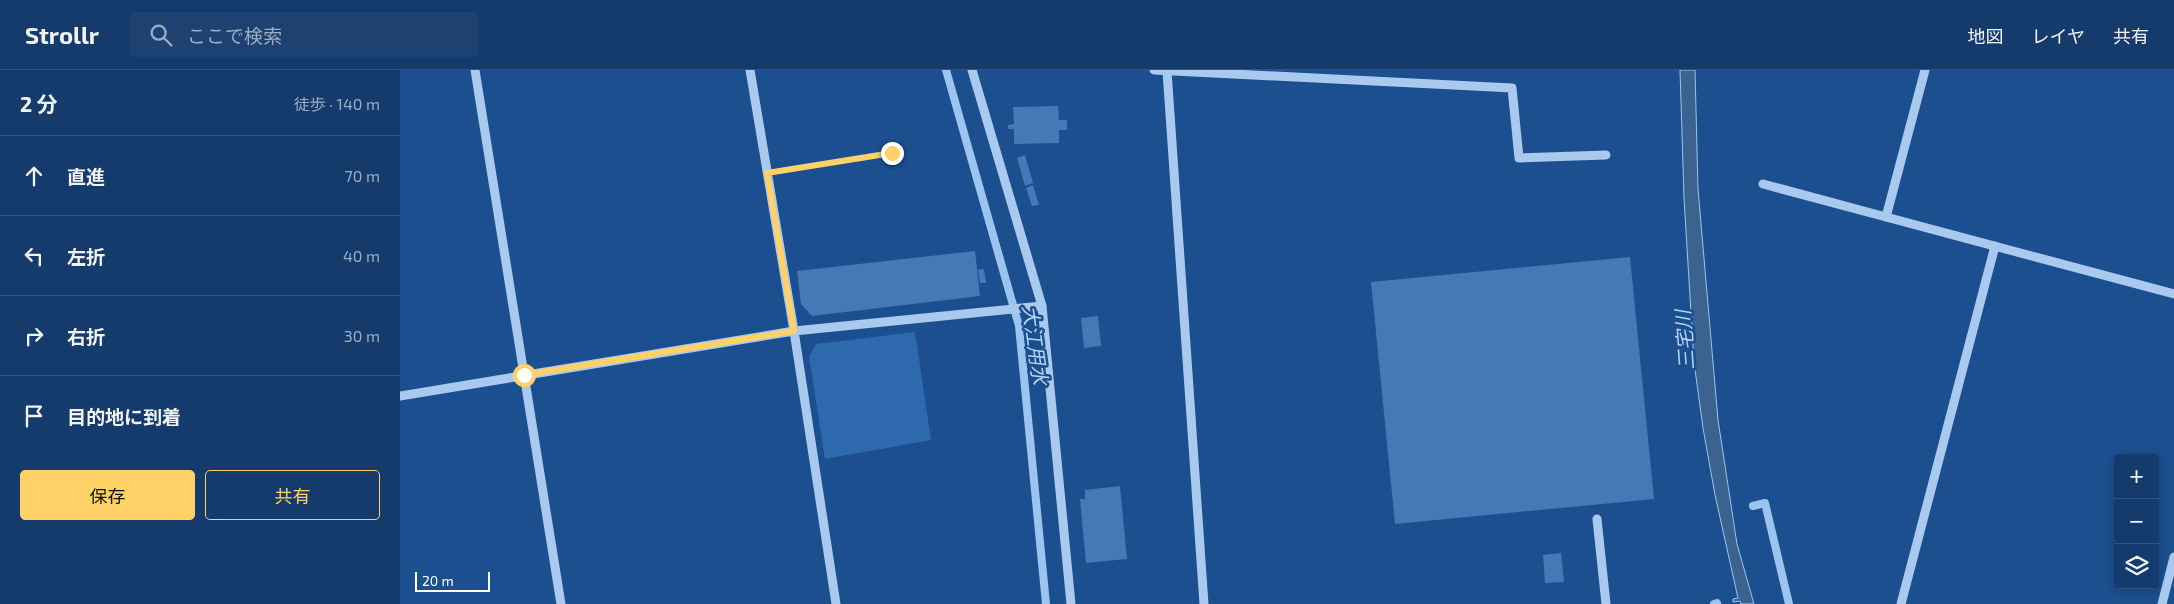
<!DOCTYPE html>
<html lang="ja">
<meta charset="utf-8">
<style>
:root{--surface:#143b6b;--page:#1d4271;--text:#f1f3f6;--muted:#9dadc1;--line:#33557e;--accent:#ffd166}
body{margin:0;font-family:"Exo 2","Noto Sans JP",sans-serif;background:var(--page);color:var(--text)}
.controls{position:absolute;right:15px;bottom:15px;display:grid;overflow:hidden;border-radius:5px;box-shadow:0 2px 8px #0003}
.controls button{width:45px;height:45px;display:grid;place-items:center;padding:0;border:0;border-bottom:1px solid var(--line);background:var(--surface);color:var(--text);font:25px sans-serif}
.scale{position:absolute;left:15px;bottom:12px;width:75px;box-sizing:border-box;padding-left:5px;border:2px solid #fff;border-top:0;font-size:14px;line-height:18px;white-space:nowrap;color:#fff;-webkit-text-stroke:4px #1b4f8f;paint-order:stroke}
.stop{position:absolute;width:15px;height:15px;margin:-11px;border:4px solid #ffd166;border-radius:50%;background:#fff}
.stop.end{background:#ffd166;border-color:#fff;box-shadow:0 1px 5px #0008}
.list{margin:0;padding:0;list-style:none}
h2{display:flex;justify-content:space-between;align-items:center;height:65px;margin:0;padding:0 20px;font-size:21px}
h2 small{font-size:16px;font-weight:400;color:var(--muted)}
.list li{display:grid;grid-template-columns:32px 1fr auto;gap:15px;align-items:center;box-sizing:border-box;height:80px;padding:0 20px;border-top:1px solid var(--line)}
.list b{display:block;font-size:19px;white-space:nowrap}
.list em{font-size:16px;font-style:normal;color:var(--muted)}
.actions{display:flex;gap:10px;padding:15px 20px}
.actions a{flex:1;padding:11px 0;border:1px solid var(--accent);border-radius:5px;text-align:center;font-size:18px;color:var(--accent)}
.actions .main{background:var(--accent);color:#111}
.icon{flex:none;width:28px;height:28px;fill:none;stroke:currentColor;stroke-width:2;stroke-linecap:round;stroke-linejoin:round}
.map{position:relative;flex:none;width:1774px;height:534px;overflow:hidden}
header{display:flex;align-items:center;gap:30px;box-sizing:border-box;height:70px;padding:0 25px;background:var(--surface);border-bottom:1px solid var(--line)}
header strong{font-size:24px}
nav{display:flex;gap:28px;margin-inline-start:auto;font-size:18px}
.search{width:350px;height:45px;background:var(--page);display:flex;align-items:center;gap:12px;box-sizing:border-box;padding:0 18px;border-radius:5px;color:var(--muted);font-size:19px}
main{display:flex}
aside{flex:1;background:var(--surface)}
.map>svg:first-child{display:block}
.green{fill:#2e69ad}
.water{fill:#3c6290;stroke:#9cc4f0}
.lines{fill:none;stroke-linecap:round;stroke-linejoin:round}
.stream{stroke:#9cc4f0;stroke-width:8}
.building{fill:#4478b7}
.path{stroke:#a9c9ee;stroke-width:3;stroke-dasharray:2.5 4;stroke-linecap:butt}
.minor{stroke:#a9c9ee;stroke-width:9}
.route{stroke:#ffd166;stroke-width:6}
.labels{text-anchor:middle;stroke-width:5;stroke-linejoin:round;paint-order:stroke}
.water-label{font-size:20px;font-style:italic;fill:#b5d3f5;stroke:#1b4f8f}
</style>
<header>
<strong>Strollr</strong>
<div class="search"><svg class="icon" aria-label="search" viewBox="0 0 24 24"><circle cx="10" cy="10" r="6"/><path d="M15 15l6 6"/></svg>ここで検索</div>
<nav><a>地図</a><a>レイヤ</a><a>共有</a></nav>
</header>
<main>
<aside>
<h2>2 分<small>徒歩 · 140 m</small></h2>
<ul class="list">
<li><svg class="icon" aria-label="ahead" viewBox="0 0 24 24"><path d="M12 20V5M6 11l6-6 6 6"/></svg><div><b>直進</b></div><em>70 m</em></li>
<li><svg class="icon" aria-label="left" viewBox="0 0 24 24"><path d="M17 20v-9H6M10 6l-5 5 5 5"/></svg><div><b>左折</b></div><em>40 m</em></li>
<li><svg class="icon" aria-label="right" viewBox="0 0 24 24"><path d="M7 20v-9h11M14 6l5 5-5 5"/></svg><div><b>右折</b></div><em>30 m</em></li>
<li><svg class="icon" aria-label="arrive" viewBox="0 0 24 24"><path d="M6 21V4h12l-3 4 3 4H6"/></svg><div><b>目的地に到着</b></div></li>
</ul>
<div class="actions"><a class="main">保存</a><a>共有</a></div>
</aside>
<div class="map">
<svg width="1774" height="534" viewBox="0 0 1774 534">
<rect width="100%" height="100%" fill="#1b4f8f"/>
<path class="green" d="M515 262 531 370 425 389 409 287 416 274Z"/>
<path class="water" d="M1280 0H1295L1298 119 1318 350 1337 474 1354 534H1341L1340 531 1333 532V529L1338 528 1315 425 1303 358 1294 292 1284 128Z"/>
<g class="lines">
<g class="stream">
<path d="M546 0 619 256 646 534"/>
<path d="M1353 436 1365 433 1389 534"/>
<path d="M1314 534 1317 533"/>
</g>
</g>
<g class="building">
<path d="M658 36 659 50H667V60H659V73L614 74V59H608V55L614 54 613 37Z"/>
<path d="M625 85 633 113 625 116 617 88Z"/>
<path d="M633 115 639 135 632 136 626 118Z"/>
<path d="M575 181 580 226 412 246 401 234 397 201Z"/>
<path d="M1230 187 1254 429 995 454 971 212Z"/>
<path d="M584 199 586 213H580L578 200Z"/>
<path d="M698 246 701 276 684 278 681 248Z"/>
<path d="M720 416 727 489 686 493 680 429H685V420Z"/>
<path d="M1161 483 1164 512 1145 513 1143 485Z"/>
</g>
<g class="lines">
<path class="path" d="M384 100 492 83"/>
<g class="minor">
<path d="M75 0 161 534"/>
<path d="M350 0 394 261 436 534"/>
<path d="M572 0 642 236 671 534"/>
<path d="M754 0 1112 18 1119 88 1206 85"/>
<path d="M1525 0 1486 147 1774 224"/>
<path d="M767 1 804 534"/>
<path d="M1363 114 1486 147"/>
<path d="M0 326 394 261 642 236"/>
<path d="M1197 449 1206 534"/>
<path d="M1501 534 1595 176"/>
<path d="M1762 534 1774 487"/>
</g>
</g>
<g class="lines">
<path class="route" d="M124 305 394 261 367 103 492 83"/>
</g>
<g class="labels">
<g class="water-label">
<text transform="translate(1285 270) rotate(-94)" y="7">三宅川</text>
<text transform="translate(635 275) rotate(82)" y="7">大江用水</text>
</g>
</g>
</svg>
<div class="controls">
<button>+</button>
<button>−</button>
<button><svg class="icon" aria-label="layers" viewBox="0 0 24 24"><path d="M12 4l9 5-9 5-9-5zM3 14l9 5 9-5"/></svg></button>
</div>
<div class="scale">20 m</div>
<div class="stop" style="left:124px;top:305px"></div>
<div class="stop end" style="left:492px;top:83px"></div>
</div>
</main>
